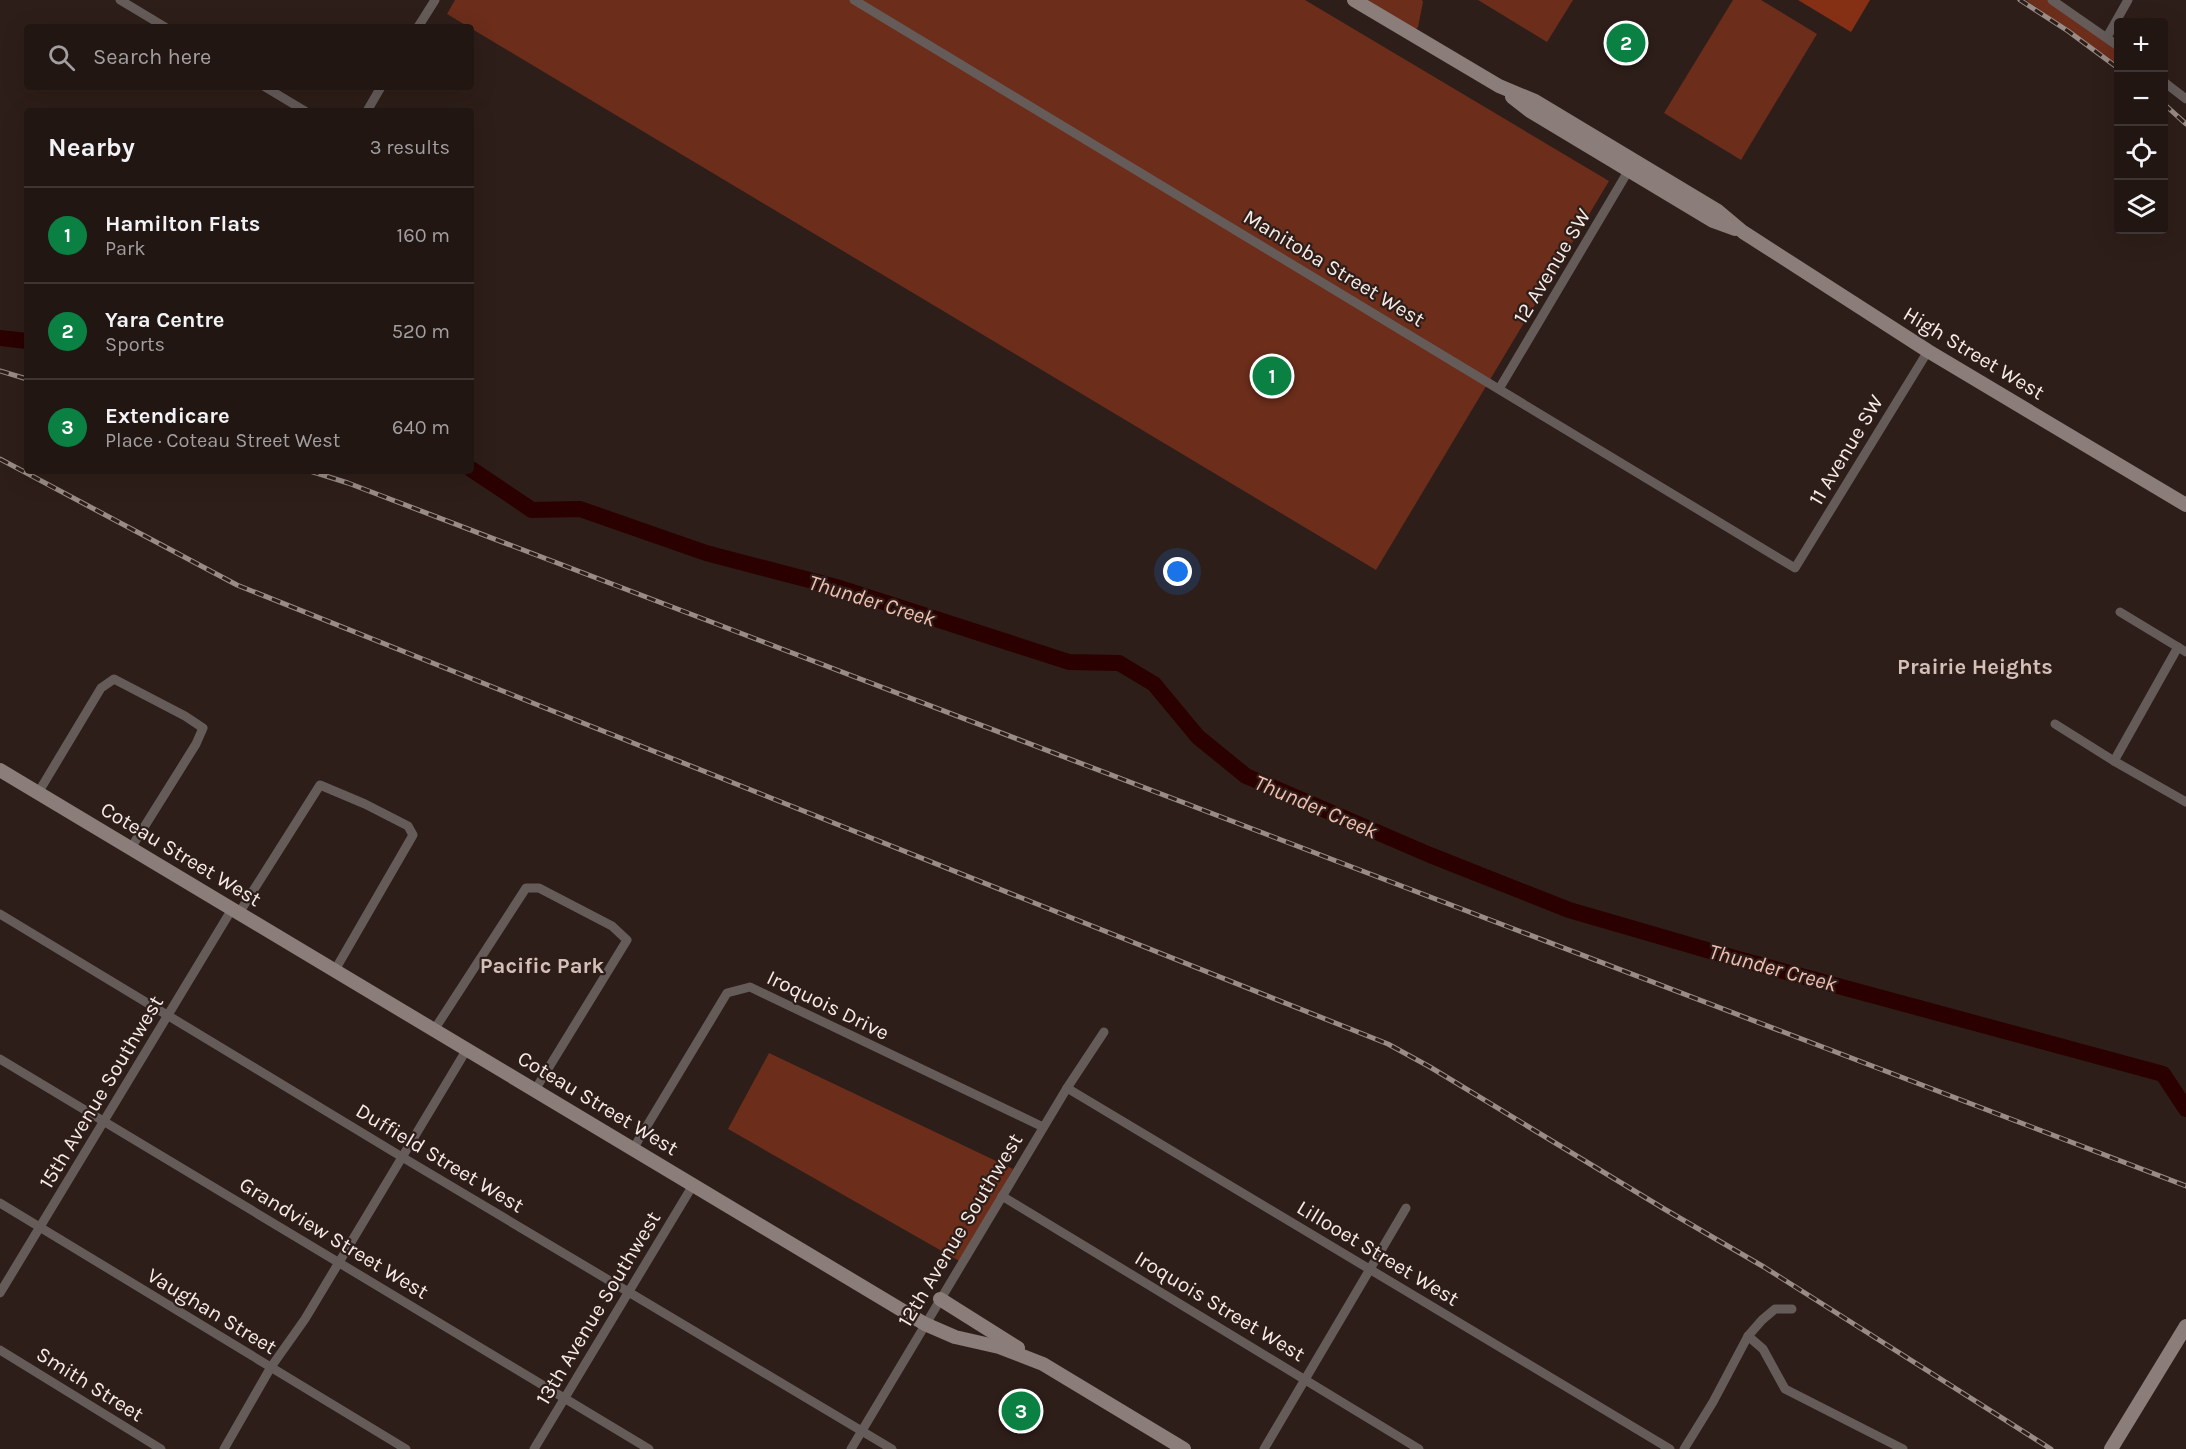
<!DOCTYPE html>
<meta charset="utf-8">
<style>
:root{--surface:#221613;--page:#2e2321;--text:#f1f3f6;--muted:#a29fa0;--line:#3f3533;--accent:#0b8043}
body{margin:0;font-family:Karla,sans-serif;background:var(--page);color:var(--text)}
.controls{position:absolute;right:18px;top:18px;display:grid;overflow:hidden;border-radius:6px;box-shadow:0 6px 24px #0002}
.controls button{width:54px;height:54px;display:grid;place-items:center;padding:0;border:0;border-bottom:2px solid var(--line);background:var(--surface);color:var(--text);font:30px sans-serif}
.you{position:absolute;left:1178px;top:572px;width:21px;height:21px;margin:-15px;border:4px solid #fff;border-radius:50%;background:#1a73e8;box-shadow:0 0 0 9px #1a73e833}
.badge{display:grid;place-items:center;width:39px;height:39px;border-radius:50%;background:var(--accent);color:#fff;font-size:20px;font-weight:700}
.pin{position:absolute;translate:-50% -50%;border:3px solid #fff;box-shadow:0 2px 6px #0006}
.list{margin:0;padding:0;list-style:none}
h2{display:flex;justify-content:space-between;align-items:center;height:78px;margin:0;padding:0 24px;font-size:26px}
h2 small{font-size:20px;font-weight:400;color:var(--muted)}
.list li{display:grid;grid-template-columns:39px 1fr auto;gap:18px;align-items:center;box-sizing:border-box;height:96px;padding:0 24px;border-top:2px solid var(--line)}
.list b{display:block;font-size:22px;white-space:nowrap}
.list p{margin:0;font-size:20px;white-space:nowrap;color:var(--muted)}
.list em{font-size:20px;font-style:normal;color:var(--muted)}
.icon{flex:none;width:33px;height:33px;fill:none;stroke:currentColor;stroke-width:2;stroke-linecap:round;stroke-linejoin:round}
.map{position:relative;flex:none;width:2186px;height:1449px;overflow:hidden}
.search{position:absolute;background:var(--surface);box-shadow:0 6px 24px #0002;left:24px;top:24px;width:450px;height:66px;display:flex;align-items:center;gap:15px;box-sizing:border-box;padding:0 21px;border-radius:6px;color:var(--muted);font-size:22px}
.panel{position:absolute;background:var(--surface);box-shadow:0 6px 24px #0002;left:24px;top:108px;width:450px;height:366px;border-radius:6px}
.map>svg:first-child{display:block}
.green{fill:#6c2d1b}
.forest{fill:#852f14}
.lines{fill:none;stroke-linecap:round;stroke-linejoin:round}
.river{stroke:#2b0100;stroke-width:16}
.street{stroke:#655c5a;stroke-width:9}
.secondary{stroke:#8b7d79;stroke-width:14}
.rail-casing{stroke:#998c87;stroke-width:5}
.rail{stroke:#2e1e19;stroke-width:3;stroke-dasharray:9;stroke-linecap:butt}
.labels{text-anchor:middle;stroke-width:4.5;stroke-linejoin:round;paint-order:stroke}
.street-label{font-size:21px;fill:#f6ebe7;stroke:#2e1e19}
.water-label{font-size:22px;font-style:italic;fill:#f1bfb0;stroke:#2e1e19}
.neighbourhood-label{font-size:22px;font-weight:bold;fill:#d5bfb9;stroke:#2e1e19}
</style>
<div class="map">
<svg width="2186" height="1449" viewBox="0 0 2186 1449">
<rect width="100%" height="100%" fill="#2e1e19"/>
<g class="green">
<path d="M455 0H1305L1609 181 1376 570 447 14Z"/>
<path d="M1358 0H1422L1423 2 1418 27 1415 30Z"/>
<path d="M1478 0H1573L1547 42Z"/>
<path d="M1733 0H1761L1817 34 1741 160 1664 113Z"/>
<path d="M2026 0H2052L2118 46V65Z"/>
<path d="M769 1053 1013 1169 961 1262 728 1129Z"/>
</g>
<path class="forest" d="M1798 0H1870L1851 32Z"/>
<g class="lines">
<g class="river">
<path d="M0 338 27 341"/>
<path d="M471 469 532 510 580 509 706 553 840 588 1069 662 1119 663 1154 684 1198 737 1246 776 1430 855 1569 910 1731 957 2163 1074 2186 1109"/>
</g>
<g class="street">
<path d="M120 0 165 27"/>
<path d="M854 0 1795 568 1928 351"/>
<path d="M2052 0 2118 46"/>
<path d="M418 27 435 0"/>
<path d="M2107 37 2128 0"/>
<path d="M2164 82 2186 99"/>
<path d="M265 87 305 111"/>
<path d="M367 111 381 87"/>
<path d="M1499 389 1630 168"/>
<path d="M2120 612 2186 652"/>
<path d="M2055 724 2114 761 2186 802"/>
<path d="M2114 761 2178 647"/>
<path d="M38 793 101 688 114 679 185 716 203 728 196 744 131 848"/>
<path d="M239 913 320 785 365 804 408 826 413 835 335 970"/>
<path d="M0 914 402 1157 892 1449"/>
<path d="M434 1030 526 888H539L612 926 627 940 535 1090"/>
<path d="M0 1059 649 1449"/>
<path d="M1067 1088 1670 1449"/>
<path d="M633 1149 727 993 750 987 1043 1127"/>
<path d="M1002 1196 1419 1449"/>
<path d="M0 1203 406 1449"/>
<path d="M0 1293 232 909"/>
<path d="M1748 1336 1763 1349 1785 1389 1903 1449"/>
<path d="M0 1350 161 1449"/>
<path d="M224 1449 271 1367 305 1319 467 1049"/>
<path d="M534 1449 693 1185"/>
<path d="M851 1449 1067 1088 1104 1032"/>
<path d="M1264 1449 1406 1208"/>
<path d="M1684 1449 1713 1402 1748 1336 1762 1320 1775 1309H1792"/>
</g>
<g class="secondary">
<path d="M1354 0 1499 86 1535 101 1718 211 1743 232 1928 351 2186 505"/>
<path d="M1512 97 1530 111 1713 221 1735 229"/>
<path d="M0 770 925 1324 955 1337 999 1347 1043 1364 1184 1449"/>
<path d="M940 1299 1018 1348"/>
<path d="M2111 1449 2186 1326"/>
</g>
<defs>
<g id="rail">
<path d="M2020 0 2068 31 2118 68"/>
<path d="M2164 104 2186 124"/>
<path d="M0 371 27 379"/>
<path d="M0 459 237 585 1388 1044 1430 1067 1666 1210 1764 1267 2051 1449"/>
<path d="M310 471 348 483 2186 1186"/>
</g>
</defs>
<use href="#rail" class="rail-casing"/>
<use href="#rail" class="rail"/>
</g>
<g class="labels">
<g class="street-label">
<text transform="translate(1552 266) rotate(-59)" y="7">12 Avenue SW</text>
<text transform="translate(1334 268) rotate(31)" y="7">Manitoba Street West</text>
<text transform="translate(1974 353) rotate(31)" y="7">High Street West</text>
<text transform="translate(1846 450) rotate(-59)" y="7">11 Avenue SW</text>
<text transform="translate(181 854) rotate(31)" y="7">Coteau Street West</text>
<text transform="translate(828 1005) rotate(26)" y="7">Iroquois Drive</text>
<text transform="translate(101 1092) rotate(-59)" y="7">15th Avenue Southwest</text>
<text transform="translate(598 1103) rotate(31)" y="7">Coteau Street West</text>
<text transform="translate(440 1158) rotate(31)" y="7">Duffield Street West</text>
<text transform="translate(960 1230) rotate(-59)" y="7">12th Avenue Southwest</text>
<text transform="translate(334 1238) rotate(31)" y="7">Grandview Street West</text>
<text transform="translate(1378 1253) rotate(31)" y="7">Lillooet Street West</text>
<text transform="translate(1220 1306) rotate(31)" y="7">Iroquois Street West</text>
<text transform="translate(598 1308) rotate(-59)" y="7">13th Avenue Southwest</text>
<text transform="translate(212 1311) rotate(31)" y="7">Vaughan Street</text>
<text transform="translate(90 1384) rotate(32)" y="7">Smith Street</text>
</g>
<g class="water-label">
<text transform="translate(872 600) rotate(17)" y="8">Thunder Creek</text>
<text transform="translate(1316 806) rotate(23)" y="8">Thunder Creek</text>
<text transform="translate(1773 967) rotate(15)" y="8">Thunder Creek</text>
</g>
<g class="neighbourhood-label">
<text x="1975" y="674">Prairie Heights</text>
<text x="542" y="973">Pacific Park</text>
</g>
</g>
</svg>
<div class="controls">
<button>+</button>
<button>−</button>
<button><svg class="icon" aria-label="locate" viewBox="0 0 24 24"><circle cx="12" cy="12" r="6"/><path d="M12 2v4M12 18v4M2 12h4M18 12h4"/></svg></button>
<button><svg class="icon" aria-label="layers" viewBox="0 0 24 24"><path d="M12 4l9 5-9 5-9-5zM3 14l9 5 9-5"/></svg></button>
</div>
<div class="you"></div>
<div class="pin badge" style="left:1272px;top:376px">1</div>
<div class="pin badge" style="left:1626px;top:43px">2</div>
<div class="pin badge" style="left:1021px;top:1411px">3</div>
<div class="search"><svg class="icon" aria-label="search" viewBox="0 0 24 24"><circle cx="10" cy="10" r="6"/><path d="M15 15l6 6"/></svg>Search here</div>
<section class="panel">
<h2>Nearby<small>3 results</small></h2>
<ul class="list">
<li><span class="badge">1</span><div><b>Hamilton Flats</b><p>Park</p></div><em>160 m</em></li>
<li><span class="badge">2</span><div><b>Yara Centre</b><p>Sports</p></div><em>520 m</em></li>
<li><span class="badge">3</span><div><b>Extendicare</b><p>Place · Coteau Street West</p></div><em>640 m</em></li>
</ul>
</section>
</div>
